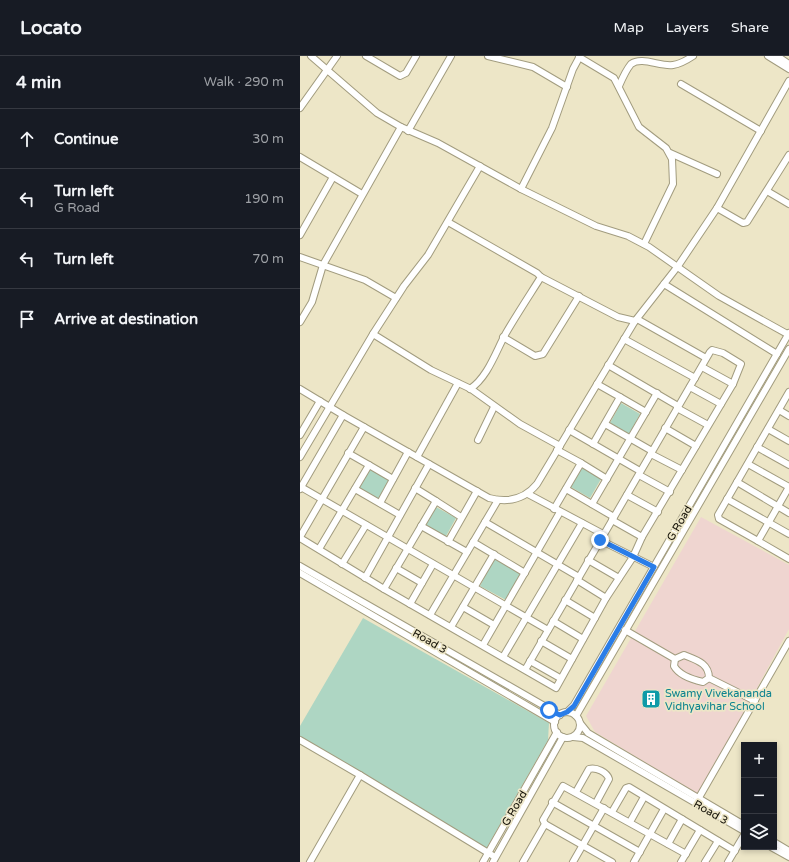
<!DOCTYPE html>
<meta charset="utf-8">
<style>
:root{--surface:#171b24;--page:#242831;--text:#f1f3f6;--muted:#9ea1a6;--line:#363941}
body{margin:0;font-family:"Varela Round",sans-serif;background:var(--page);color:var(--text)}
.controls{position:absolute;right:12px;bottom:12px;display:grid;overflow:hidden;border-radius:0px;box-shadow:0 2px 6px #0003}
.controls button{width:36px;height:36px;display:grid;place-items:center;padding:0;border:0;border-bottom:1px solid var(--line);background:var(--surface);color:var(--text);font:20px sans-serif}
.stop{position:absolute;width:12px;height:12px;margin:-9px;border:3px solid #2a7de8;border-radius:50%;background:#fff}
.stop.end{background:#2a7de8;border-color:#fff;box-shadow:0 1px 4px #0008}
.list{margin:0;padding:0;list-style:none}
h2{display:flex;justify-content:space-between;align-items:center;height:52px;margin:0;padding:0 16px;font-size:17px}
h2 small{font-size:13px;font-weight:400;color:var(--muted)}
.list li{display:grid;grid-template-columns:26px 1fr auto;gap:12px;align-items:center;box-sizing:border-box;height:60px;padding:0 16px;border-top:1px solid var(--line)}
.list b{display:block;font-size:15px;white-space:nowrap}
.list p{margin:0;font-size:13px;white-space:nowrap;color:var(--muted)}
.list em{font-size:13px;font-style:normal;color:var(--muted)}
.icon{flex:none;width:22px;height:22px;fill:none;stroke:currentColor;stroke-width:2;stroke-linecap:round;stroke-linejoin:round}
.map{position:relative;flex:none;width:489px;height:806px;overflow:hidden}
header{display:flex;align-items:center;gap:24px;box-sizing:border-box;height:56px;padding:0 20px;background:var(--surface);border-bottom:1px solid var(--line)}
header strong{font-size:19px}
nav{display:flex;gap:22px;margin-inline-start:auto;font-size:14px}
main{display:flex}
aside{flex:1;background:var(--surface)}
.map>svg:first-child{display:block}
.education{fill:#efd5d0}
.green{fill:#aed6c3}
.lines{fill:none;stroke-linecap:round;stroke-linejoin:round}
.minor-casing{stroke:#a29c7f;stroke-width:8}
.minor{stroke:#fff;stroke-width:6}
.route{stroke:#2a7de8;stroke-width:5}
.labels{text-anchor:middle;stroke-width:3.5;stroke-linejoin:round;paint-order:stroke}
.street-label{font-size:11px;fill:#120f05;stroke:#ede6c7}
.culture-label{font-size:11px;fill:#0d838f;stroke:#ede6c7;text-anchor:start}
</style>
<header>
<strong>Locato</strong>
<nav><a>Map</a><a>Layers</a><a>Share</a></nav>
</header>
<main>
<aside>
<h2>4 min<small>Walk · 290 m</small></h2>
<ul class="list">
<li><svg class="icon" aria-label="ahead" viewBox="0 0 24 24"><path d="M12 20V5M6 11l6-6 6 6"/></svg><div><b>Continue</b></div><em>30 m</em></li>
<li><svg class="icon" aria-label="left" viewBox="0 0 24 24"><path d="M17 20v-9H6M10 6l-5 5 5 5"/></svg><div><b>Turn left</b><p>G Road</p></div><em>190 m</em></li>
<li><svg class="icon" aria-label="left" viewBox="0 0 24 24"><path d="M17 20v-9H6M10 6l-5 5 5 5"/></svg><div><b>Turn left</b></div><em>70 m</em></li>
<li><svg class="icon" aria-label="arrive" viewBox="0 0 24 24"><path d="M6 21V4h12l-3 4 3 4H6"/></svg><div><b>Arrive at destination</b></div></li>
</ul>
</aside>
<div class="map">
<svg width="489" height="806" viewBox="0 0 489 806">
<rect width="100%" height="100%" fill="#ede6c7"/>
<path class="education" d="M401 461 489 509V573L399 739 295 676 286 660Z"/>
<g class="green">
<path d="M321 347 340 358 329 378 310 367Z"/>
<path d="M70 412 89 423 78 443 59 432Z"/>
<path d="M282 412 301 423 290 442 271 431Z"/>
<path d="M136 451 156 462 145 482 125 471Z"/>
<path d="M194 503 221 517 206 544 180 530Z"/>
<path d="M63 562 249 667 248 684 186 793 0 680V670Z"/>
</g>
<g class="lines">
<defs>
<g id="minor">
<path d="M11 0 77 57 101 71 138 87 221 133 296 170 328 180 349 191 419 240 489 279"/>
<path d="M66 0 100 20 106 17 116 0"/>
<path d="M188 0 233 11 267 31"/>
<path d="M468 0 489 13"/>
<path d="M477 0 489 8"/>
<path d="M279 1 314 22 339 71 366 92 372 103 373 128 344 188"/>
<path d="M381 28 461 75"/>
<path d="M319 30C322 23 326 14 331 8 342 0 360 11 373 9 380 8 387 4 393 0"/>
<path d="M0 52 37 0"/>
<path d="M108 75 151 0"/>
<path d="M370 97 417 118"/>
<path d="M0 101 62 138"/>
<path d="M221 133 252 72 273 13 280 0"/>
<path d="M467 135 489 148"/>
<path d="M417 152 443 167 447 166 489 99"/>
<path d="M148 166 237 217 241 221C229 240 217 258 206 277 196 295 188 321 170 333"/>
<path d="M0 179 33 121"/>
<path d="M0 201 65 224 96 242"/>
<path d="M241 221 318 261 335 265"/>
<path d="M364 228 477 298"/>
<path d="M337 263 406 302"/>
<path d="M0 266 12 246 23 209 101 71"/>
<path d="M73 278 131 314 171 333 220 368 260 390"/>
<path d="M203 281 235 300 243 298 279 240"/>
<path d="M324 283 395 322"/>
<path d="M308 309 378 350"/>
<path d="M402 311 433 328"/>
<path d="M390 331 421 348"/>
<path d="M0 333 43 359 189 442C208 447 224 444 237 428L335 265 378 210 417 152 489 25"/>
<path d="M320 341 346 356"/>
<path d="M377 352 408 369"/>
<path d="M479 354 489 360"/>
<path d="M305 368 352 395"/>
<path d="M365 372 396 390"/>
<path d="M468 373 489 385"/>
<path d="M269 374 340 415"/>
<path d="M0 379 20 345"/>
<path d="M178 384 194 351"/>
<path d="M293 388 320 341 297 328"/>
<path d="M457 391 489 409"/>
<path d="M351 398 382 414"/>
<path d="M0 401 73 278 104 230 128 199 180 110"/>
<path d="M117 401 158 327"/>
<path d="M281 407 307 423"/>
<path d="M448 408 489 431"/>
<path d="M69 409 93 423"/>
<path d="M339 419 370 436"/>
<path d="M437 426 489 457"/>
<path d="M1 431 248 574"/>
<path d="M489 431 458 485 489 503"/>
<path d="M0 433 43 359"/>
<path d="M55 433 100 459"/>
<path d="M266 433 314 461"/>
<path d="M228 438 303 478"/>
<path d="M327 439 358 456"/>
<path d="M427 443 489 478"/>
<path d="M136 445 161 461"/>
<path d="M80 447 108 396"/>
<path d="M292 448 357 337"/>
<path d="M254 453 281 407 257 394"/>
<path d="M312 464 342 481"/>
<path d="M185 466 279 521"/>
<path d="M121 470 167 496"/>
<path d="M0 481 64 371"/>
<path d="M0 482 84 533 256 632 306 542 333 501 342 481 433 328 441 308 423 297 412 294 410 296 225 614"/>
<path d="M300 484 354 511"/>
<path d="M458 485 419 463 418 459 489 336"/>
<path d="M148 486 177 435"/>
<path d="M173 486 225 517"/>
<path d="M19 493 69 409 48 397"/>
<path d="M288 504 319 522"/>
<path d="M42 508 66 469"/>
<path d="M0 510 260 659"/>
<path d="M96 512 122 527"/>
<path d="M0 517 255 666"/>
<path d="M65 522 129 408"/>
<path d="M277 524 306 542"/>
<path d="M84 533 136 445 115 432"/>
<path d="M265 544 295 562"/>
<path d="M110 548 133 508"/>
<path d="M163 551 194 569"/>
<path d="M130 559 198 444"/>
<path d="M253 565 283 583"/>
<path d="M151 571 194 498"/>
<path d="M325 574 375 603 384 599C396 604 409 607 409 622L455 645"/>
<path d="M241 585 272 603"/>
<path d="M183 589 260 456"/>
<path d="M203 601 282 467"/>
<path d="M375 603 374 610C379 619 394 624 403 626L409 622"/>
<path d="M230 605 260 622"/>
<path d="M267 656 274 649 489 277"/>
<circle cx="267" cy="669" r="13"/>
<path d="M276 660 489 293"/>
<path d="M280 667 288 677 444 769"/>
<path d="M273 681 283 682 444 775"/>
<path d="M0 684 60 719 10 806"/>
<path d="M60 719 195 801"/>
<path d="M276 736 289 713C296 711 307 716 309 723L296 747"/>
<path d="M397 745 489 585"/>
<path d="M252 746 340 796"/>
<path d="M312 756 326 732 329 731 435 795"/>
<path d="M330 766 344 741"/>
<path d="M245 768 312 806"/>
<path d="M474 786 489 795"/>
<path d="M368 788 382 763"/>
<path d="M471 791 489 801"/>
<path d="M183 806 257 676"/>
<path d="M193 806 263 681"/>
<path d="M223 806 245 768 243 764 263 730 386 798"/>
<path d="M273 806 304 752"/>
<path d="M334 806 364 753"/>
<path d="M381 806 400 774"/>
<path d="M405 806 418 785"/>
<path d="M428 806 444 779"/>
</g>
</defs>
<use href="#minor" class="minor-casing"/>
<use href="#minor" class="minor"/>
</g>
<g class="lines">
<path class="route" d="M249 654 260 659 267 656 274 650 354 511 300 484"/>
</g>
<defs>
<symbol id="building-square" viewBox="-11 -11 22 22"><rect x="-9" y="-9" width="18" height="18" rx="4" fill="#0f9aa8" stroke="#ede6c7"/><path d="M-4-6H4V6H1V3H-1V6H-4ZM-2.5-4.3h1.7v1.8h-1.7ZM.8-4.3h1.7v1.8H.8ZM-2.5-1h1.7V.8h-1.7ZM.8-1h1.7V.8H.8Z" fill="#fff"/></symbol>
</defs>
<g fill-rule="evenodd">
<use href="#building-square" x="340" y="632" width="22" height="22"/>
</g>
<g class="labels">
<g class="street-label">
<text transform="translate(379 467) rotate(-60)" y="4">G Road</text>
<text transform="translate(130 585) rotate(30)" y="4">Road 3</text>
<text transform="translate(214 752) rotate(-60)" y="4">G Road</text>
<text transform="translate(411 756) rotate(30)" y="4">Road 3</text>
</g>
<g class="culture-label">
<text x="365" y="641">Swamy Vivekananda<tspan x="365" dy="13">Vidhyavihar School</tspan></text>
</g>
</g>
</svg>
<div class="controls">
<button>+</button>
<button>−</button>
<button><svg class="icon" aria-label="layers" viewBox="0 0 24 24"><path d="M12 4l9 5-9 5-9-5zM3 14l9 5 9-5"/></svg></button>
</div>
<div class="stop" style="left:249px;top:654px"></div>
<div class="stop end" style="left:300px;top:484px"></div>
</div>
</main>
